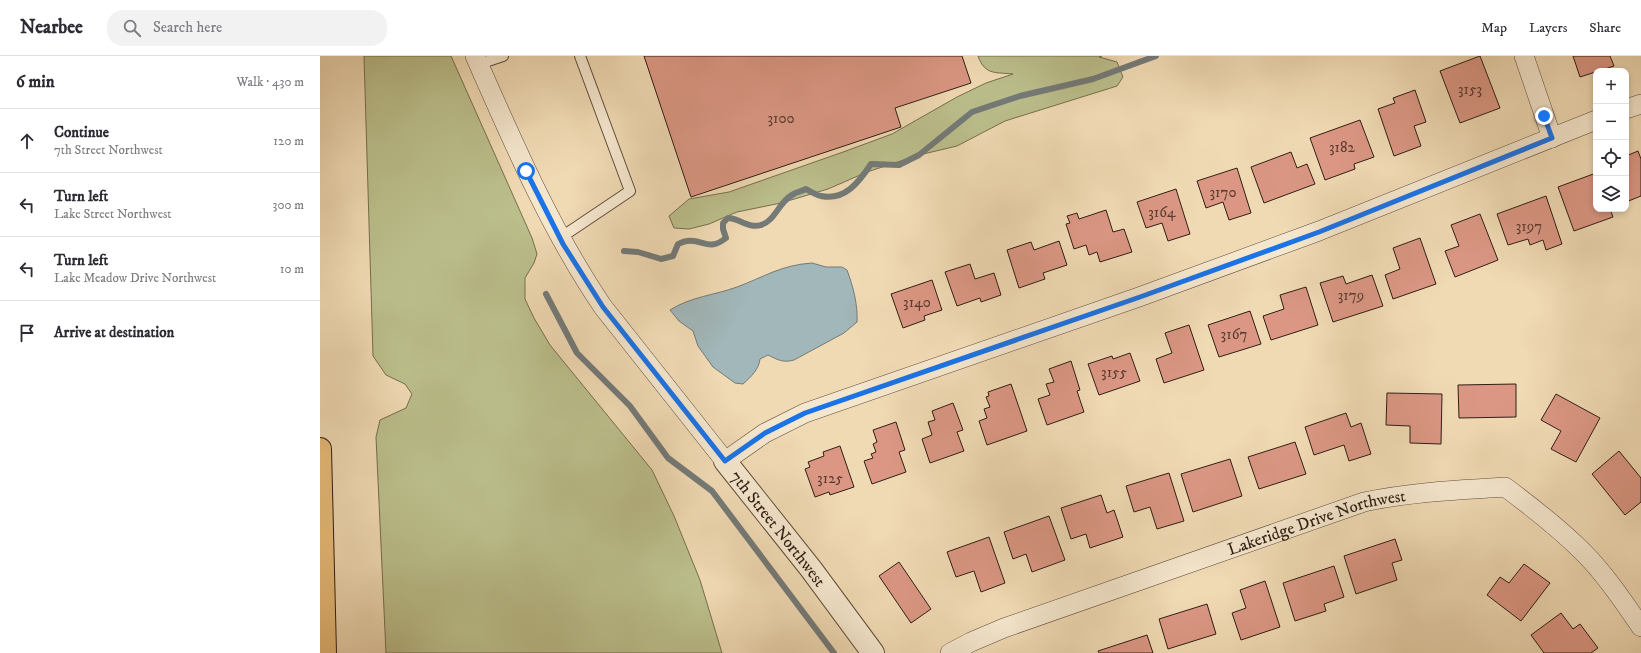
<!DOCTYPE html>
<meta charset="utf-8">
<style>
:root{--surface:#fff;--page:#f2f2f3;--text:#2b2b33;--muted:#7c7c81;--line:#e1e1e2}
body{margin:0;font-family:"IM FELL DW Pica",serif;background:var(--page);color:var(--text)}
.controls{position:absolute;right:12px;top:12px;display:grid;overflow:hidden;border-radius:8px;box-shadow:0 2px 6px #0003}
.controls button{width:36px;height:36px;display:grid;place-items:center;padding:0;border:0;border-bottom:1px solid var(--line);background:var(--surface);color:var(--text);font:20px sans-serif}
.stop{position:absolute;width:12px;height:12px;margin:-9px;border:3px solid #1a73e8;border-radius:50%;background:#fff}
.stop.end{background:#1a73e8;border-color:#fff;box-shadow:0 1px 4px #0008}
.list{margin:0;padding:0;list-style:none}
h2{display:flex;justify-content:space-between;align-items:center;height:52px;margin:0;padding:0 16px;font-size:17px}
h2 small{font-size:13px;font-weight:400;color:var(--muted)}
.list li{display:grid;grid-template-columns:26px 1fr auto;gap:12px;align-items:center;box-sizing:border-box;height:64px;padding:0 16px;border-top:1px solid var(--line)}
.list b{display:block;font-size:15px;white-space:nowrap}
.list p{margin:0;font-size:13px;white-space:nowrap;color:var(--muted)}
.list em{font-size:13px;font-style:normal;color:var(--muted)}
.icon{flex:none;width:22px;height:22px;fill:none;stroke:currentColor;stroke-width:2;stroke-linecap:round;stroke-linejoin:round}
.map{position:relative;flex:none;width:1321px;height:597px;overflow:hidden}
header{display:flex;align-items:center;gap:24px;box-sizing:border-box;height:56px;padding:0 20px;background:var(--surface);border-bottom:1px solid var(--line)}
header strong{font-size:19px}
nav{display:flex;gap:22px;margin-inline-start:auto;font-size:14px}
.search{width:280px;height:36px;background:var(--page);display:flex;align-items:center;gap:10px;box-sizing:border-box;padding:0 14px;border-radius:16px;color:var(--muted);font-size:15px}
main{display:flex}
aside{flex:1;background:var(--surface)}
.map>svg:first-child{display:block}
.green{fill:#bbbf8c;stroke:#766e50}
.water{fill:#a1b7ba;stroke:#747a78}
.lines{fill:none;stroke-linecap:round;stroke-linejoin:round}
.stream{stroke:#747a78;stroke-width:6}
.building{fill:#db9784;stroke:#301e14}
.service-casing{stroke:#604d3c;stroke-width:12}
.minor-casing{stroke:#604d3c;stroke-width:20}
.tertiary-casing{stroke:#604d3c;stroke-width:24}
.trunk-casing{stroke:#301e14;stroke-width:24}
.service{stroke:#f5e7ce;stroke-width:10}
.minor{stroke:#f5e7ce;stroke-width:19}
.tertiary{stroke:#f5e7ce;stroke-width:22}
.trunk{stroke:#e8bd7a;stroke-width:22}
.route{stroke:#1a73e8;stroke-width:5}
.labels{text-anchor:middle;stroke-width:3.5;stroke-linejoin:round;paint-order:stroke}
.number-label{font-size:15px;fill:#5b3c30}
.street-label{font-size:17px;fill:#301e14;stroke:#f5e7ce}
</style>
<header>
<strong>Nearbee</strong>
<div class="search"><svg class="icon" aria-label="search" viewBox="0 0 24 24"><circle cx="10" cy="10" r="6"/><path d="M15 15l6 6"/></svg>Search here</div>
<nav><a>Map</a><a>Layers</a><a>Share</a></nav>
</header>
<main>
<aside>
<h2>6 min<small>Walk · 430 m</small></h2>
<ul class="list">
<li><svg class="icon" aria-label="ahead" viewBox="0 0 24 24"><path d="M12 20V5M6 11l6-6 6 6"/></svg><div><b>Continue</b><p>7th Street Northwest</p></div><em>120 m</em></li>
<li><svg class="icon" aria-label="left" viewBox="0 0 24 24"><path d="M17 20v-9H6M10 6l-5 5 5 5"/></svg><div><b>Turn left</b><p>Lake Street Northwest</p></div><em>300 m</em></li>
<li><svg class="icon" aria-label="left" viewBox="0 0 24 24"><path d="M17 20v-9H6M10 6l-5 5 5 5"/></svg><div><b>Turn left</b><p>Lake Meadow Drive Northwest</p></div><em>10 m</em></li>
<li><svg class="icon" aria-label="arrive" viewBox="0 0 24 24"><path d="M6 21V4h12l-3 4 3 4H6"/></svg><div><b>Arrive at destination</b></div></li>
</ul>
</aside>
<div class="map">
<svg width="1321" height="597" viewBox="0 0 1321 597">
<rect width="100%" height="100%" fill="#f0dab4"/>
<filter id="stains"><feTurbulence type="fractalNoise" baseFrequency=".005" numOctaves="4"/><feColorMatrix values="0 0 0 0 .2 0 0 0 0 .09 0 0 0 0 .02 0 0 0 .5 -.17"/></filter>
<radialGradient id="worn" r=".72"><stop offset=".6" stop-color="#630" stop-opacity="0"/><stop offset="1" stop-color="#630" stop-opacity=".3"/></radialGradient>
<g class="green">
<path d="M44 0H131L212 182 217 198 214 207 205 222V243L214 262 230 289 332 414 354 460 380 524 402 597H66L56 381 60 364 86 352 92 338 85 328 66 319 53 300Z"/>
<path d="M658 0H782L779 1 797 6 803 21 797 30 685 65 637 90 599 99 547 116 508 133 461 147 417 156 389 168 369 173 354 172 349 160 369 143 409 136 526 95 572 78 637 41 666 27 693 18C677 16 665 20 658 0Z"/>
</g>
<path class="water" d="M492 207 506 211H522L527 214C533 230 538 249 537 266L524 277 474 304C463 307 458 304 448 299L440 303C439 313 431 321 423 328L415 327 393 311 378 290 373 275 359 265 350 254C370 241 395 239 417 231 444 221 461 209 492 207Z"/>
<g class="lines">
<g class="stream">
<path d="M304 195 318 196 341 203 353 200 358 188C361 187 364 185 367 185 384 183 388 196 406 182L403 173V167L408 162C419 162 429 173 441 169 455 165 459 146 472 139 476 136 482 135 486 133 491 136 496 139 501 140 525 145 539 126 551 108L579 109 599 99 652 56 700 40 773 23 836 0"/>
<path d="M226 238 257 297 310 350 348 402 392 435 514 597"/>
</g>
</g>
<g class="building">
<path d="M324 0H642L651 27 575 52 581 71 371 141Z"/>
<path d="M1160 0 1180 52 1140 67 1120 15Z"/>
<path d="M1253 0H1290L1294 10 1260 21Z"/>
<path d="M1095 34 1106 66 1094 70 1101 90 1074 100 1058 53 1075 47 1073 42Z"/>
<path d="M1040 64 1054 101 1034 108 1035 113 1005 124 990 82Z"/>
<path d="M1318 95 1321 103V140L1306 146V100Z"/>
<path d="M971 96 977 112 987 108 995 128 944 147 931 111Z"/>
<path d="M917 112 931 157 909 164 903 146 886 152 877 125Z"/>
<path d="M1276 117V153H1290L1293 161 1254 175 1238 131Z"/>
<path d="M856 133 870 178 848 185 842 167 826 172 817 146Z"/>
<path d="M1226 140 1242 188 1226 194 1223 184 1210 189 1208 183 1188 189 1177 158Z"/>
<path d="M786 154 793 176 804 173 812 196 780 206 777 196 769 199 766 189 754 193 746 168 750 167 747 160 757 157 759 163Z"/>
<path d="M1160 158 1178 204 1135 221 1125 195 1139 190 1131 169Z"/>
<path d="M1100 182 1116 228 1073 243 1065 219 1080 213 1073 192Z"/>
<path d="M739 185 747 209 723 217 725 223 699 232 687 194 711 186 714 194Z"/>
<path d="M650 208 655 223 674 217 681 239 661 246 660 242 637 250 625 216Z"/>
<path d="M1052 219 1063 250 1013 266 1000 227 1023 220 1026 228Z"/>
<path d="M612 224 622 254 604 260 605 264 583 272 571 238Z"/>
<path d="M986 231 998 269 951 284 943 260 964 253 960 239Z"/>
<path d="M930 255 941 288 899 301 888 269Z"/>
<path d="M869 269 884 314 844 327 836 303 852 297 845 277Z"/>
<path d="M810 297 820 325 779 339 768 308 792 300 793 303Z"/>
<path d="M751 305 760 334 757 335 764 356 727 369 718 343 730 339 726 328 734 326 729 313Z"/>
<path d="M691 328 707 375 667 389 659 365 667 362 664 353 670 351 666 341 669 340 668 336Z"/>
<path d="M1196 328V361L1139 362 1138 329Z"/>
<path d="M1067 337 1122 338 1121 388 1090 387V370L1066 369Z"/>
<path d="M1236 338 1280 362 1256 406 1231 393 1241 375 1221 364Z"/>
<path d="M633 347 643 374 637 376 644 395 610 407 602 383 612 379 608 366 615 364 612 355Z"/>
<path d="M1026 357 1031 371 1041 367 1051 398 1029 405 1024 389 994 399 985 371Z"/>
<path d="M576 366 585 394 579 396 586 416 552 428 544 405 553 402 551 398 556 396 553 388 557 386 553 374Z"/>
<path d="M975 386 986 418 939 433 928 401Z"/>
<path d="M520 390 534 431 510 439 509 436 495 441 485 413 490 411 488 406 504 400 503 396Z"/>
<path d="M1299 395 1321 422V446L1305 459 1272 418Z"/>
<path d="M910 403 922 440 873 456 861 418Z"/>
<path d="M849 417 864 465 837 473 830 451 814 456 806 430Z"/>
<path d="M781 439 787 457 794 454 803 481 770 492 766 478 751 483 741 452Z"/>
<path d="M729 460 745 504 712 516 706 498 693 503 684 476Z"/>
<path d="M669 481 685 527 661 536 654 515 636 521 627 496Z"/>
<path d="M1075 483 1082 504 1072 507 1077 524 1036 538 1024 500Z"/>
<path d="M579 506 611 553 591 567 559 520Z"/>
<path d="M1204 508 1230 527 1201 565 1167 539 1180 521 1189 527Z"/>
<path d="M1014 510 1024 541 1004 548 1006 555 975 565 963 527Z"/>
<path d="M945 525 960 571 921 584 912 557 926 552 920 534Z"/>
<path d="M887 548 896 578 848 593 839 563Z"/>
<path d="M1241 557 1253 573 1260 568 1278 592 1271 597H1224L1211 579Z"/>
<path d="M827 579 833 597H779L778 595Z"/>
</g>
<g class="lines">
<defs>
<g id="service">
<path d="M159 8 183 0"/>
<path d="M240 182 310 135 260 0"/>
</g>
<g id="minor">
<path d="M155 0C193 86 230 173 283 251L405 405 445 377 485 357 819 241 999 175 1276 64"/>
<path d="M1204 0 1232 82"/>
<path d="M1306 53 1321 48"/>
<path id="s1" d="M630 597 651 586 684 572 1044 446C1091 436 1138 434 1185 431 1212 451 1239 472 1263 496 1285 518 1303 545 1321 571"/>
</g>
<g id="tertiary">
<path id="s2" d="M405 405 491 513 553 597"/>
</g>
<path id="trunk" d="M0 393 5 597"/>
</defs>
<use href="#service" class="service-casing"/>
<use href="#minor" class="minor-casing"/>
<use href="#tertiary" class="tertiary-casing"/>
<use href="#trunk" class="trunk-casing"/>
<use href="#service" class="service"/>
<use href="#minor" class="minor"/>
<use href="#tertiary" class="tertiary"/>
<use href="#trunk" class="trunk"/>
</g>
<g class="lines">
<path class="route" d="M206 115 243 188 283 251 405 405 445 377 485 357 820 241 999 176 1232 82 1224 60"/>
</g>
<g class="labels">
<g class="number-label">
<text x="1150" y="38">3153</text>
<text x="461" y="67">3100</text>
<text x="1022" y="96">3182</text>
<text x="903" y="141">3170</text>
<text x="842" y="161">3164</text>
<text x="1209" y="175">3197</text>
<text x="1031" y="244">3179</text>
<text x="597" y="251">3140</text>
<text x="914" y="283">3167</text>
<text x="794" y="321">3155</text>
<text x="510" y="427">3125</text>
</g>
<g class="street-label">
<text dy="6" stroke="none"><textPath href="#s1" startOffset="390">Lakeridge Drive Northwest</textPath></text>
<text dy="6" stroke="none"><textPath href="#s2" startOffset="86">7th Street Northwest</textPath></text>
</g>
</g>
<rect width="100%" height="100%" filter="url(#stains)"/>
<rect width="100%" height="100%" fill="url(#worn)"/>
</svg>
<div class="controls">
<button>+</button>
<button>−</button>
<button><svg class="icon" aria-label="locate" viewBox="0 0 24 24"><circle cx="12" cy="12" r="6"/><path d="M12 2v4M12 18v4M2 12h4M18 12h4"/></svg></button>
<button><svg class="icon" aria-label="layers" viewBox="0 0 24 24"><path d="M12 4l9 5-9 5-9-5zM3 14l9 5 9-5"/></svg></button>
</div>
<div class="stop" style="left:206px;top:115px"></div>
<div class="stop end" style="left:1224px;top:60px"></div>
</div>
</main>
